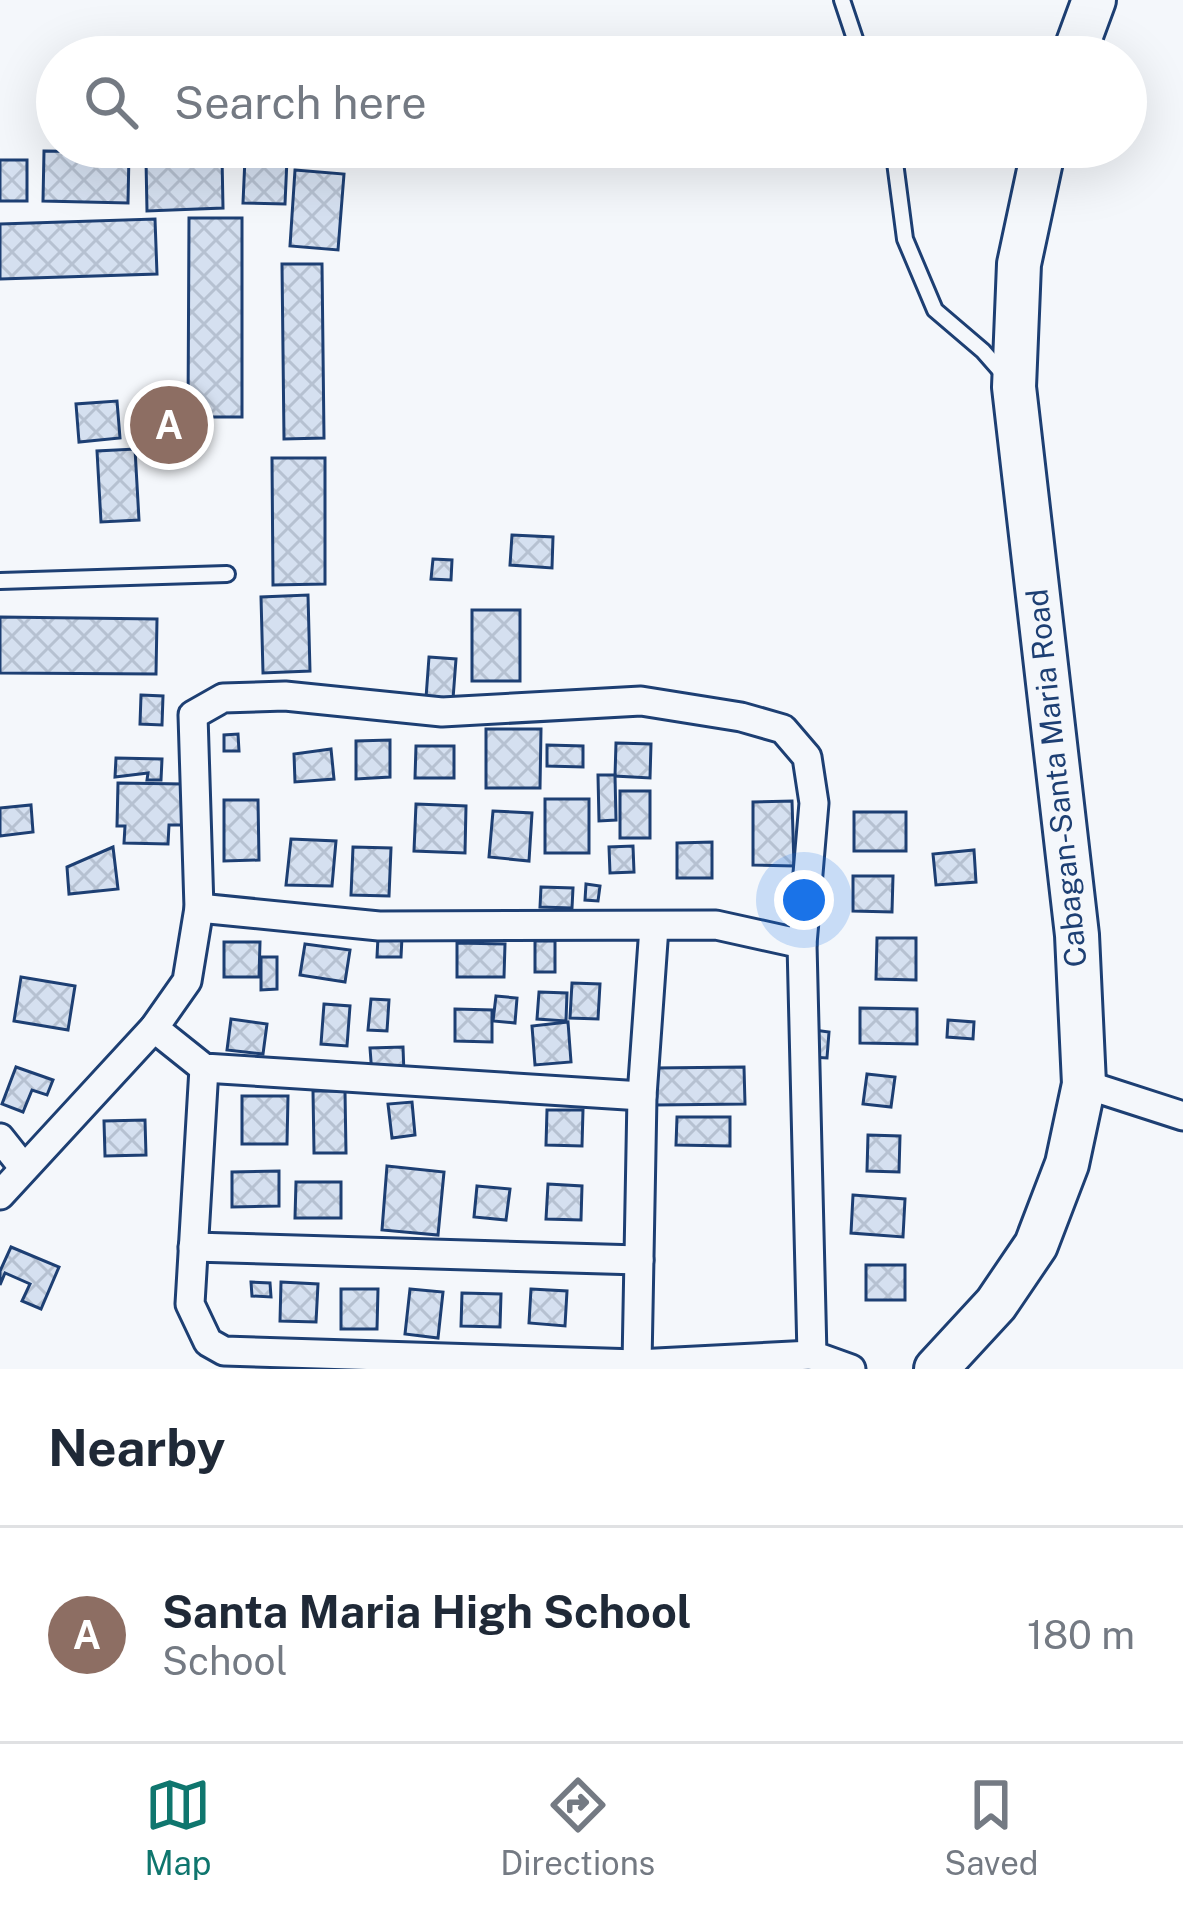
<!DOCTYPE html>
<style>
:root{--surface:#fff;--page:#f2f2f3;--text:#1f2937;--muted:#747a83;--line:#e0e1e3;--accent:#0f766e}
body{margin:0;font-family:"Public Sans",sans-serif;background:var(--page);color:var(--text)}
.you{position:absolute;left:804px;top:900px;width:42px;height:42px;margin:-30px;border:9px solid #fff;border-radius:50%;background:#1a73e8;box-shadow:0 0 0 18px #1a73e833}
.badge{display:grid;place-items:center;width:78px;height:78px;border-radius:50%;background:var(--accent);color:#fff;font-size:39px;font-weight:700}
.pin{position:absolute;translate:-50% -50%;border:6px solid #fff;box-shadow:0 3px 12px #0006}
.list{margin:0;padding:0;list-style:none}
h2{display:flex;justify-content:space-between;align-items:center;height:156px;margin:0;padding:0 48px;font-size:51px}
h2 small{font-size:39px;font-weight:400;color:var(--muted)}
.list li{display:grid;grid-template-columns:78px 1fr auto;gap:36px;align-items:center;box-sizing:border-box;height:216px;padding:0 48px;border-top:3px solid var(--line)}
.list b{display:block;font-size:45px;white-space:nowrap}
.list p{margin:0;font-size:39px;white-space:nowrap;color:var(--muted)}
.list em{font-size:39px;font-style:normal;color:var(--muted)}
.icon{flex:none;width:66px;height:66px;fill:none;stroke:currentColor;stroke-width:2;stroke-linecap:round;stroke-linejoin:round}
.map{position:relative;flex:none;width:1183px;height:1369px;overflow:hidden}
.search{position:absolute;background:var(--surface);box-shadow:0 12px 48px #0002;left:36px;right:36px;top:36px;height:132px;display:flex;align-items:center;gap:30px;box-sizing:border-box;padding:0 42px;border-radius:66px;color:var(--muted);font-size:45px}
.sheet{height:372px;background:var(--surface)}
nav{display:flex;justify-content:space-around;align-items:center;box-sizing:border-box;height:168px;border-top:3px solid var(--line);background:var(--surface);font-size:33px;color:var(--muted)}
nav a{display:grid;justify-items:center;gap:6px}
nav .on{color:var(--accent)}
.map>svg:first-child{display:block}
.building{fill:url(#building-cross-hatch);stroke:#1d3f73;stroke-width:3}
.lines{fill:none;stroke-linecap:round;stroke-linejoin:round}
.lane-casing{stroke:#1d3f73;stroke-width:20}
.street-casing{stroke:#1d3f73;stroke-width:33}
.primary-casing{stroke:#1d3f73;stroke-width:48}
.lane{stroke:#f4f7fb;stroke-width:14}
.street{stroke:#f4f7fb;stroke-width:27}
.primary{stroke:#f4f7fb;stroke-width:42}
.labels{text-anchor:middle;stroke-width:9;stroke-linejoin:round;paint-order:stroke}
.street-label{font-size:30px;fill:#1d3f73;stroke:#f4f7fb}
</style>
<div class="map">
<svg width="1183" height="1369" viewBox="0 0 1183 1369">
<defs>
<pattern id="building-cross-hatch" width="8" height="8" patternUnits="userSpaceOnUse" patternTransform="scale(3)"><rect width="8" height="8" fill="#d5e0f0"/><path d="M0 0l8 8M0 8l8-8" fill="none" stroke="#b6c1d1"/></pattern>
</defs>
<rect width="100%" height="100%" fill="#f4f7fb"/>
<g class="building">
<path d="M54 99H57V140H53Z"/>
<path d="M44 151 129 152 128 203 43 201Z"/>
<path d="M222 157 223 208 147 211 146 160Z"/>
<path d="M245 158 287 159 285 204 243 203Z"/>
<rect x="0" y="160" width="27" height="41"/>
<path d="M295 170 344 174 338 250 290 246Z"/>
<path d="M189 218H242V417H188Z"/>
<path d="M155 219 157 274 0 279V224Z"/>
<path d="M282 264H322L324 438 284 439Z"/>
<path d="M117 401 120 438 79 442 76 404Z"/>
<path d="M135 449 139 520 101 522 97 451Z"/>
<path d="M272 458H325V584L273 585Z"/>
<path d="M512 535 553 537 552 568 510 565Z"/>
<path d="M433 559 452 560 451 580 431 579Z"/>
<path d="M308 595 310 671 263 673 261 597Z"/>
<rect x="472" y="610" width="48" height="71"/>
<path d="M0 617 157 619 156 674 0 673Z"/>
<path d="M429 657 456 659 453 699 426 698Z"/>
<path d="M141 695 163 696 162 725 140 724Z"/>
<path d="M486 729H541L540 788H486Z"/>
<path d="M238 734 239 751H224V735Z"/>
<path d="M390 740V777L356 779V741Z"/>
<path d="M616 743 651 744 650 778 615 776Z"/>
<path d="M547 745 583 746V767L547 766Z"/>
<path d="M416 746H454V778H415Z"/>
<path d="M331 749 334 779 295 782 294 754Z"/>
<path d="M116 758 162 759 161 780H147L148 773 115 777Z"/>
<path d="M598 775H615L616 820 599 821Z"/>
<path d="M118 783 183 784 182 825H169L168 844 124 843 125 826H117Z"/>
<rect x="620" y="791" width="30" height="47"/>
<rect x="545" y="799" width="44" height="54"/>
<path d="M224 800H258L259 860 224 861Z"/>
<path d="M792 801 794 866 753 865V802Z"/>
<path d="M416 804 466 806 465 853 414 851Z"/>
<path d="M31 805 33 832 0 836V808Z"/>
<path d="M493 811 532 813 529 861 489 857Z"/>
<rect x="854" y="812" width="52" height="39"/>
<path d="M291 839 336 841 332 886 286 885Z"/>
<path d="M712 842V878H677V843Z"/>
<path d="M633 846 634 872 610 873 609 847Z"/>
<path d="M113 847 118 889 69 894 67 867Z"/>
<path d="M353 847 391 848 389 896 351 895Z"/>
<path d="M974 850 976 882 936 885 933 854Z"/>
<path d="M853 876H893L892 912 853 911Z"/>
<path d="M586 884 600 886 598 901 585 900Z"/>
<path d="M541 887 573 888 572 908 540 907Z"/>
<path d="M378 937H402L401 957H377Z"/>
<path d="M877 938H916V980L876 979Z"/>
<rect x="535" y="941" width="20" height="31"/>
<path d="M224 942H260L259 977H224Z"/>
<path d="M457 943 505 944 504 977H457Z"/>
<path d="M305 944 350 950 345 982 300 975Z"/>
<path d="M261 957H277V989L261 990Z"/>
<path d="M21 977 75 986 68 1030 14 1021Z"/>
<path d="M572 983 600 984 598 1019 570 1018Z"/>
<path d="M539 992 567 993 566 1021 537 1019Z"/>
<path d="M496 996 517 998 515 1023 493 1021Z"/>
<path d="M371 999 389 1000 387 1031 368 1030Z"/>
<path d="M324 1004 350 1006 347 1046 321 1044Z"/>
<path d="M860 1008 917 1009V1044L860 1043Z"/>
<path d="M455 1009 492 1010V1042L455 1041Z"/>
<path d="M231 1019 267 1024 263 1054 227 1050Z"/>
<path d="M948 1020 974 1022 973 1039 947 1037Z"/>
<path d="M568 1022 571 1062 535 1065 532 1026Z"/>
<path d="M814 1030 829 1032 827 1058 811 1057Z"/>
<path d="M403 1047 404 1074 372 1075 370 1048Z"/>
<path d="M16 1067 53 1080 47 1095 32 1090 23 1112 2 1104Z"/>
<path d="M744 1067 745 1104 656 1105 655 1068Z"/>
<path d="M867 1074 895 1077 891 1107 863 1104Z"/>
<path d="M313 1091H345L346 1153H314Z"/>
<path d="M242 1096H288L287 1144H242Z"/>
<path d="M412 1102 415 1135 392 1138 388 1104Z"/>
<path d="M547 1110H583L582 1146 546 1145Z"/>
<path d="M677 1117H730V1146L676 1145Z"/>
<path d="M145 1120 146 1155 105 1156 104 1121Z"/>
<path d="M868 1135 900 1136 899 1172 867 1171Z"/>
<path d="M387 1166 444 1172 438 1235 382 1230Z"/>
<path d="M279 1171V1206L232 1207V1172Z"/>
<path d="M296 1182H341V1218H295Z"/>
<path d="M548 1184 582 1186 581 1220 546 1219Z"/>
<path d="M477 1186 510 1189 506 1220 474 1217Z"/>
<path d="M853 1195 905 1199 903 1237 851 1233Z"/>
<path d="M11 1247 59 1267 41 1309 22 1301 30 1284 5 1273 0 1285V1271Z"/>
<rect x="866" y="1265" width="39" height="35"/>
<path d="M251 1282 270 1283 271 1297 252 1296Z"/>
<path d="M281 1282 318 1284 316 1322 280 1321Z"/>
<path d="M341 1289H378L377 1329H341Z"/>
<path d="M410 1289 443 1292 438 1338 405 1334Z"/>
<path d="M531 1289 567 1291 565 1326 529 1323Z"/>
<path d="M462 1293 501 1294 500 1327 461 1326Z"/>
</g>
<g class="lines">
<defs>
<g id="lane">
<path d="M842 0 861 57"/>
<path d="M893 147 905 239 935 310 983 351 1004 375"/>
<path d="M0 581 227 574"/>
</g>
<g id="street">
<path d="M199 908 379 926 716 925 802 944 812 1355 851 1369"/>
<path d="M154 1028 204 1068 642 1096"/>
<path d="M204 1068 190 1304 208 1342 224 1351 637 1364 812 1355"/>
<path d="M1084 1084 1183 1116"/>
<path d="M0 1138 23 1167"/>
<path d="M0 1195 154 1028 187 981 199 908 193 715 223 698 285 696 442 712 641 701 741 717 783 729 807 757 814 803 802 944"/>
<path d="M193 1247 639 1260"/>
<path d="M637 1364 642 1096 654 927"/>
</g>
<g id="primary">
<path d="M1073 57 1094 0"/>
<path d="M936 1369 996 1304 1036 1245 1067 1164 1084 1084 1077 935 1014 387 1019 264 1044 147"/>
</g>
</defs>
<use href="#lane" class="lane-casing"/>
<use href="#street" class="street-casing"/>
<use href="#primary" class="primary-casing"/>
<use href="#lane" class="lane"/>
<use href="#street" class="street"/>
<use href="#primary" class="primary"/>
</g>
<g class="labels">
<g class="street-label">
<text transform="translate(1057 778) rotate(-96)" y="10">Cabagan-Santa Maria Road</text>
</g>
</g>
</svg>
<div class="you"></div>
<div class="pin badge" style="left:169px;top:425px;background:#8d6e63">A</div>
<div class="search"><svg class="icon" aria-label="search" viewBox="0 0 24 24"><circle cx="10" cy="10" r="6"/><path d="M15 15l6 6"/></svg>Search here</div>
</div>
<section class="sheet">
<h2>Nearby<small></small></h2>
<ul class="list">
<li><span class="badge" style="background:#8d6e63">A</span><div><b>Santa Maria High School</b><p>School</p></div><em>180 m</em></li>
</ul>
</section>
<nav>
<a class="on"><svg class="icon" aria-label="map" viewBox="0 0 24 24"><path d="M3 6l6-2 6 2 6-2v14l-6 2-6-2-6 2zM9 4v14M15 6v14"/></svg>Map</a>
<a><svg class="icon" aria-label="directions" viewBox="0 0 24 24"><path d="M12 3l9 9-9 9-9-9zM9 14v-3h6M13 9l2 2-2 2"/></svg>Directions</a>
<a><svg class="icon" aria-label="saved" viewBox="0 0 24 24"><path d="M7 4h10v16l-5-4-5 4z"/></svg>Saved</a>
</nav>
